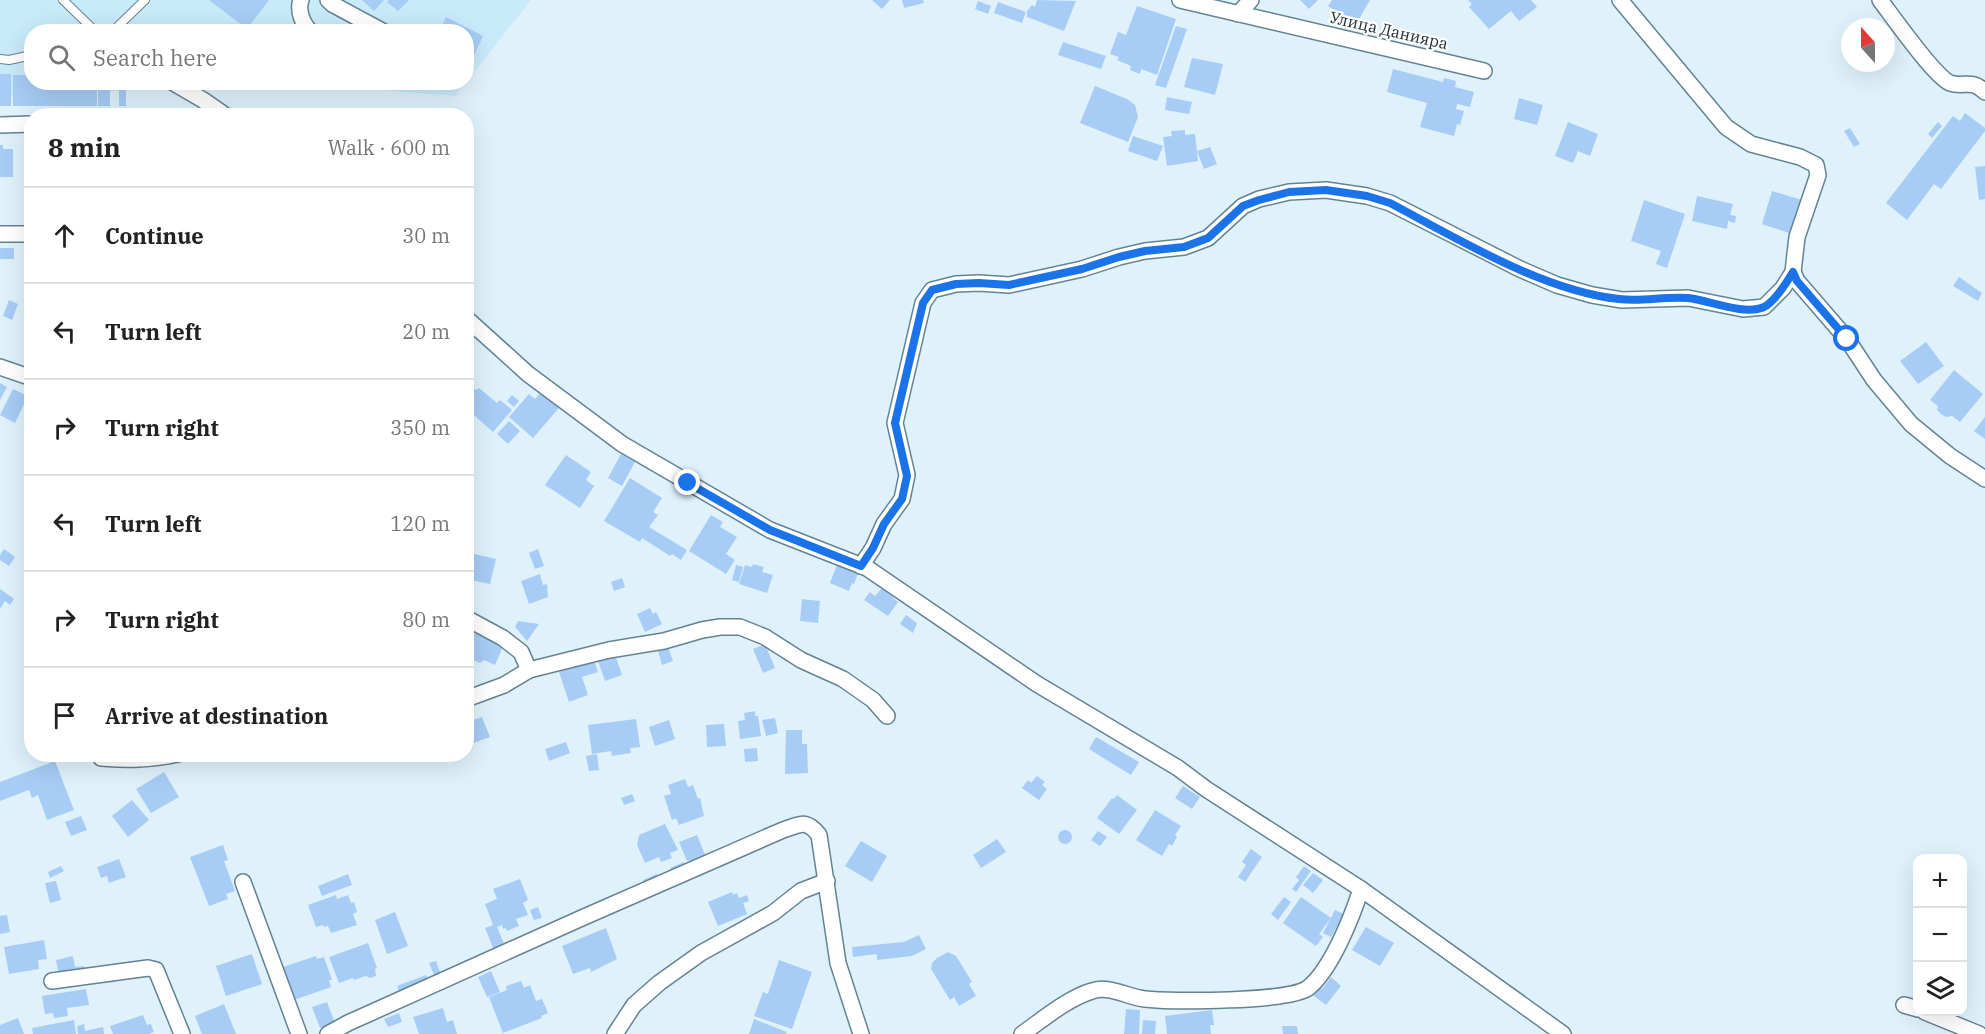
<!DOCTYPE html>
<meta charset="utf-8">
<style>
:root{--surface:#fff;--page:#f2f2f2;--text:#222;--muted:#767676;--line:#e0e0e0}
body{margin:0;font-family:"IBM Plex Serif",serif;background:var(--page);color:var(--text)}
.controls{position:absolute;right:18px;bottom:18px;display:grid;overflow:hidden;border-radius:12px;box-shadow:0 6px 24px #0002}
.controls button{width:54px;height:54px;display:grid;place-items:center;padding:0;border:0;border-bottom:2px solid var(--line);background:var(--surface);color:var(--text);font:30px sans-serif}
.compass{position:absolute;left:1841px;top:18px;width:54px;height:54px;border-radius:50%;background:var(--surface);box-shadow:0 6px 24px #0002;rotate:339deg}
.stop{position:absolute;width:18px;height:18px;margin:-14px;border:4px solid #1a73e8;border-radius:50%;background:#fff}
.stop.end{background:#1a73e8;border-color:#fff;box-shadow:0 2px 6px #0008}
.list{margin:0;padding:0;list-style:none}
h2{display:flex;justify-content:space-between;align-items:center;height:78px;margin:0;padding:0 24px;font-size:26px}
h2 small{font-size:20px;font-weight:400;color:var(--muted)}
.list li{display:grid;grid-template-columns:39px 1fr auto;gap:18px;align-items:center;box-sizing:border-box;height:96px;padding:0 24px;border-top:2px solid var(--line)}
.list b{display:block;font-size:22px;white-space:nowrap}
.list em{font-size:20px;font-style:normal;color:var(--muted)}
.icon{flex:none;width:33px;height:33px;fill:none;stroke:currentColor;stroke-width:2;stroke-linecap:round;stroke-linejoin:round}
.map{position:relative;flex:none;width:1985px;height:1034px;overflow:hidden}
.search{position:absolute;background:var(--surface);box-shadow:0 6px 24px #0002;left:24px;top:24px;width:450px;height:66px;display:flex;align-items:center;gap:15px;box-sizing:border-box;padding:0 21px;border-radius:24px;color:var(--muted);font-size:22px}
.panel{position:absolute;background:var(--surface);box-shadow:0 6px 24px #0002;left:24px;top:108px;width:450px;height:654px;border-radius:24px}
.map>svg:first-child{display:block}
.built{fill:#c8eafa}
.building{fill:#a7ccf5}
.lines{fill:none;stroke-linecap:round;stroke-linejoin:round}
.lane-casing{stroke:#648392;stroke-width:10}
.street-casing{stroke:#648392;stroke-width:18}
.lane{stroke:#fff;stroke-width:8}
.street{stroke:#fff;stroke-width:15}
.route{stroke:#1a73e8;stroke-width:8}
.labels{text-anchor:middle;stroke-width:4.5;stroke-linejoin:round;paint-order:stroke}
.street-label{font-size:16px;fill:#1c292f;stroke:#fff}
</style>
<div class="map">
<svg width="1985" height="1034" viewBox="0 0 1985 1034">
<rect width="100%" height="100%" fill="#dff2fc"/>
<g class="built">
<path d="M0 0H531L467 81 466 32H32V82L275 83 0 97Z"/>
<path d="M295 83H465L455 96Z"/>
</g>
<g class="building">
<path d="M209 0H269L247 29Z"/>
<path d="M362 0H384L374 11Z"/>
<path d="M389 0H409L398 11 387 2Z"/>
<path d="M872 0H890L882 9Z"/>
<path d="M902 0H923L924 3 904 8Z"/>
<path d="M1037 0 1076 1 1064 31 1027 17V11L1032 5 1035 7Z"/>
<path d="M1300 0H1318L1309 9Z"/>
<path d="M1332 0H1370L1358 21 1349 16 1347 18 1328 6Z"/>
<path d="M1468 0H1531L1537 7 1519 21 1511 11 1489 29 1469 7 1472 4Z"/>
<path d="M978 1 991 6 988 14 975 9Z"/>
<path d="M998 2 1026 12 1022 23 994 13Z"/>
<path d="M1137 6 1176 19 1157 75 1141 69 1140 74 1130 70 1131 66 1117 60 1119 57 1110 54 1118 32 1126 35Z"/>
<path d="M446 17 483 36 471 62 466 60V32H439Z"/>
<path d="M1176 26 1187 29 1166 88 1155 85Z"/>
<path d="M1063 42 1106 56 1101 69 1058 55Z"/>
<path d="M1192 58 1223 64 1215 95 1184 87Z"/>
<path d="M1393 69 1443 82 1444 78 1456 81 1455 87 1474 92 1470 107 1457 104 1456 109 1464 111 1460 125 1457 124 1454 136 1420 127 1427 103 1387 92Z"/>
<rect x="0" y="74" width="11" height="32"/>
<path d="M13 75H32V82H97V106H13Z"/>
<rect x="98" y="82" width="12" height="24"/>
<rect x="119" y="82" width="7" height="24"/>
<path d="M1095 86 1127 99 1135 105 1138 117 1128 142 1080 123Z"/>
<path d="M1167 97 1192 102 1189 114 1165 110Z"/>
<path d="M1519 98 1543 105 1537 125 1514 119Z"/>
<path d="M181 110 194 115V116H179Z"/>
<path d="M1965 113 1985 128V131L1941 189 1934 184 1907 220 1886 203 1953 116 1960 121Z"/>
<path d="M1568 122 1598 134 1590 156 1578 151 1573 163 1555 156Z"/>
<path d="M1938 122 1942 126 1932 138 1928 134Z"/>
<path d="M1850 128 1860 144 1854 147 1844 131Z"/>
<path d="M1185 130V135L1195 134 1198 161 1167 166 1163 137 1172 136 1171 131Z"/>
<path d="M1133 136 1163 146 1157 161 1128 151Z"/>
<path d="M0 145H3V149H13V177H0Z"/>
<path d="M1210 147 1217 164 1204 169 1197 151Z"/>
<path d="M1985 166V199L1979 200 1975 167Z"/>
<path d="M1772 191 1802 200 1792 234 1762 224Z"/>
<path d="M1697 196 1733 204 1730 215 1736 216 1735 223 1728 221 1727 229 1692 221Z"/>
<path d="M1644 200 1685 214 1667 268 1656 264 1661 251 1631 241Z"/>
<rect x="0" y="248" width="14" height="11"/>
<path d="M1959 277 1982 293 1978 301 1953 286Z"/>
<path d="M9 300 18 304 12 320 3 316Z"/>
<path d="M1926 342 1944 366 1918 384 1900 361Z"/>
<path d="M1954 370 1983 394 1960 422 1952 416 1946 417 1941 414 1937 410 1938 406 1930 400Z"/>
<path d="M0 383 7 387 0 400Z"/>
<path d="M469 384 476 390 479 388 497 403 500 400 512 410 493 432 468 410 475 401 466 410V387Z"/>
<path d="M13 389 28 396 15 423 0 415Z"/>
<path d="M541 392 559 408 533 438 509 417 529 394 535 399Z"/>
<path d="M512 395 519 401 514 407 507 401Z"/>
<path d="M1985 417V439L1974 431Z"/>
<path d="M509 421 520 431 508 444 497 434Z"/>
<path d="M621 454 635 462 622 486 608 478Z"/>
<path d="M566 455 591 472 586 480 594 486 580 508 545 485Z"/>
<path d="M630 478 662 498 653 512 658 515 649 527 687 550 681 560 672 554 670 556 642 538 640 542 604 521Z"/>
<path d="M711 515 723 522 720 527 737 537 726 554 735 560 726 574 689 551Z"/>
<path d="M4 549 15 557 9 566 0 560V555Z"/>
<path d="M538 549 544 566 535 569 529 553Z"/>
<path d="M470 553 496 559 490 584 466 579Z"/>
<path d="M753 564 764 567 762 572 773 575 767 593 739 584 745 565 752 567Z"/>
<path d="M736 565 743 567 739 582 732 580Z"/>
<path d="M837 565 858 573 854 584 852 583 849 591 830 583Z"/>
<path d="M540 574 543 585 547 584 548 597 529 604 521 581Z"/>
<path d="M622 578 625 587 614 591 611 582Z"/>
<path d="M882 588 898 602 888 616 864 600 870 592 875 596Z"/>
<path d="M0 589 14 599 10 605 5 601 0 609Z"/>
<path d="M802 599 820 601 818 623 800 621Z"/>
<path d="M650 608 653 614 656 612 662 624 645 632 637 614Z"/>
<path d="M906 615 917 623 913 633 900 624Z"/>
<path d="M518 621 539 624 527 641 515 627Z"/>
<path d="M469 626 505 642 495 665 484 660 480 663 466 657V632Z"/>
<path d="M765 644 775 668 763 673 753 649Z"/>
<path d="M668 647 673 661 662 665 658 651Z"/>
<path d="M614 652 622 675 605 681 597 658Z"/>
<path d="M594 660 598 672 582 677 588 695 569 702 559 672Z"/>
<path d="M755 711V716H758L761 736 740 739 738 721 745 720 744 713Z"/>
<path d="M482 717 490 737 471 744 473 747 467 749 466 722Z"/>
<path d="M775 718 778 733 766 736 762 720Z"/>
<path d="M636 719 640 747 630 748 631 753 612 756 611 751 592 754 588 725Z"/>
<path d="M669 720 675 739 655 746 649 727Z"/>
<path d="M724 724 726 746 707 747 706 725Z"/>
<path d="M786 730H802V744H807L808 773 785 774Z"/>
<path d="M1096 737 1139 762 1131 775 1089 749Z"/>
<path d="M566 742 570 753 549 761 545 749Z"/>
<path d="M757 748 758 761 745 762 744 749Z"/>
<path d="M402 754H422L423 755 404 761Z"/>
<path d="M597 754 599 770 589 771 586 756Z"/>
<path d="M55 761 74 810 47 820 38 795 32 798 29 790 0 801V782Z"/>
<path d="M164 772 179 797 151 813 136 789Z"/>
<path d="M1037 776 1045 782 1042 785 1047 789 1039 800 1022 788 1028 780 1031 783Z"/>
<path d="M685 779 688 787 693 785 698 799 700 798 704 816 679 825 676 818 672 820 664 796 671 794 668 785Z"/>
<path d="M1183 786 1200 797 1192 809 1175 798Z"/>
<path d="M632 794 635 801 624 805 621 798Z"/>
<path d="M1117 795 1137 810 1119 834 1097 818 1112 798 1114 799Z"/>
<path d="M132 800 149 820 128 837 112 816Z"/>
<path d="M1155 810 1181 826 1175 835 1177 837 1172 846 1169 844 1162 856 1136 840Z"/>
<path d="M81 816 87 830 71 836 65 822Z"/>
<path d="M665 824 678 850 670 853 672 858 661 862 659 857 645 863 637 845 639 835Z"/>
<circle cx="1065" cy="837" r="7"/>
<path d="M1098 831 1107 837 1100 846 1091 840Z"/>
<path d="M697 835 706 857 690 864 689 860 687 861 679 842Z"/>
<path d="M997 839 1006 852 981 868 973 855Z"/>
<path d="M861 841 887 856 872 882 845 866Z"/>
<path d="M223 845 228 860 224 861 235 891 226 894 228 899 209 906 190 857Z"/>
<path d="M1251 849 1262 857 1245 882 1238 877 1246 865 1242 862Z"/>
<path d="M119 859 126 877 109 883 107 876 101 878 97 867Z"/>
<path d="M684 862 686 867 673 873 670 868Z"/>
<path d="M61 866 64 871 50 878 48 872Z"/>
<path d="M1304 866 1311 871 1296 892 1292 889 1299 880 1296 877Z"/>
<path d="M1313 873 1323 880 1313 893 1303 885Z"/>
<path d="M348 874 352 885 322 896 318 886Z"/>
<path d="M657 874 660 880 645 886 643 880Z"/>
<path d="M520 879 528 900 523 903 528 915 516 919 519 926 507 931 506 928 503 929 502 925 497 927 505 946 494 950 485 928 493 925 485 904 497 899 493 889Z"/>
<path d="M56 881 61 900 50 903 45 883Z"/>
<path d="M732 892 733 895 737 893 739 898 747 895 749 901 743 903 747 914 718 926 708 902Z"/>
<path d="M336 895 337 899 348 895 351 903 354 902 357 912 353 914 357 925 331 933 328 926 324 927 323 925 316 927 308 905Z"/>
<path d="M1284 897 1291 902 1278 920 1271 914Z"/>
<path d="M1301 897 1331 918 1319 934 1323 937 1316 946 1283 923Z"/>
<path d="M538 907 542 918 534 920 530 910Z"/>
<path d="M1335 910 1344 914 1331 937 1323 933Z"/>
<path d="M395 912 408 946 387 954 375 920Z"/>
<path d="M7 915 10 932 0 934V916Z"/>
<path d="M1366 927 1394 943 1380 966 1352 950Z"/>
<path d="M606 928 617 959 591 972 590 968 573 974 562 946Z"/>
<path d="M919 935 926 949 912 956 877 960V954L853 957 852 947 904 942Z"/>
<path d="M44 940 47 959 38 960 39 969 9 974 4 947Z"/>
<path d="M368 943 377 968 375 969 376 976 370 978 366 976 354 980 353 978 339 983 329 957Z"/>
<path d="M948 952 956 956 972 982 969 984 976 996 959 1006 954 997 950 1000 931 969 932 963 937 958Z"/>
<path d="M252 954 262 984 226 996 216 966Z"/>
<path d="M73 956 75 967 84 966 85 971 59 976 56 960Z"/>
<path d="M316 956 317 959 324 957 332 980H329L331 987 294 1000 283 967Z"/>
<path d="M779 960 812 972 792 1029 754 1016 763 992 768 994Z"/>
<path d="M436 961 441 975 435 977 429 963Z"/>
<path d="M491 971 500 992 487 997 478 977Z"/>
<path d="M426 975 429 982 400 993 397 986Z"/>
<path d="M1331 977 1341 986 1326 1005 1313 995 1320 987 1322 989Z"/>
<path d="M521 981 524 988 530 985 536 1001 542 999 548 1013 541 1016 542 1018 503 1033 489 997 507 990 506 986Z"/>
<path d="M86 989 89 1005 67 1008 68 1016 54 1018 53 1013 45 1014 42 996Z"/>
<path d="M327 1002 335 1023 320 1028 312 1007Z"/>
<path d="M224 1004 236 1034H202L195 1016Z"/>
<path d="M443 1008 447 1022 453 1020 457 1034H419L413 1017Z"/>
<path d="M1126 1009 1140 1010 1139 1034H1124Z"/>
<path d="M1212 1010 1214 1025H1210L1211 1034H1167L1165 1016Z"/>
<path d="M399 1013 402 1022 388 1027 384 1019Z"/>
<path d="M143 1015 147 1025 151 1024 154 1032 149 1034H113L110 1026Z"/>
<path d="M18 1018 24 1034H0V1025Z"/>
<path d="M754 1019 787 1032 786 1034H749Z"/>
<path d="M74 1020 76 1034H33L32 1028Z"/>
<path d="M1143 1020 1156 1021 1155 1034H1142Z"/>
<path d="M84 1024 85 1031 103 1027 104 1034H78L77 1026Z"/>
<path d="M1282 1026H1297L1298 1034H1283Z"/>
</g>
<g class="lines">
<defs>
<g id="lane">
<path d="M63 0 96 32"/>
<path d="M112 32 145 0"/>
<path d="M0 59 9 60 32 55"/>
</g>
<g id="street">
<path d="M301 0C297 11 303 25 311 32"/>
<path d="M328 0 332 4 384 32"/>
<path d="M1180 0 1484 71"/>
<path d="M1880 0C1893 17 1934 76 1950 83 1964 88 1971 78 1985 92"/>
<path d="M1238 14 1251 0"/>
<path d="M172 82 203 100 226 116"/>
<path d="M0 125 32 124"/>
<path d="M0 234H32"/>
<path d="M1793 272 1797 281 1847 339 1874 380 1911 424 1950 456 1985 479"/>
<path d="M466 318 528 374 622 444 770 530 867 568 1037 684 1178 768 1206 789 1361 889 1563 1034"/>
<path d="M0 367 32 378"/>
<path d="M861 566 873 548 884 524 902 499 907 475 895 423 923 303 932 290 956 284 979 283 1009 285 1082 269 1119 257 1145 251 1184 247 1208 238 1243 206 1259 199 1289 192 1326 190 1367 196 1390 203 1520 269 1557 285 1592 295 1622 300 1688 298 1743 309 1764 307 1783 288 1793 272 1797 237 1818 175 1816 165 1800 157 1751 144 1726 127 1620 0"/>
<path d="M466 618 503 638 521 652 529 670 609 650 664 641 702 630 720 627H740L765 637 801 660 843 679 873 700 887 716"/>
<path d="M466 699 504 685 529 670"/>
<path d="M101 754V758C129 760 149 760 178 754"/>
<path d="M243 882 299 1034"/>
<path d="M52 981 148 968 156 970 182 1034"/>
<path d="M1904 1005 1918 1009"/>
<path d="M1925 1012 1979 1034"/>
<path d="M328 1034 348 1023 584 917 783 830C801 824 806 819 819 835L838 963 861 1034"/>
<path d="M615 1034 634 1005 659 983 701 953 773 913 801 891 827 881"/>
<path d="M1022 1034C1042 1020 1068 998 1092 991 1110 985 1127 997 1145 999 1172 1002 1289 1002 1308 988 1331 970 1352 917 1361 889"/>
</g>
</defs>
<use href="#lane" class="lane-casing"/>
<use href="#street" class="street-casing"/>
<use href="#lane" class="lane"/>
<use href="#street" class="street"/>
</g>
<g class="lines">
<path class="route" d="M688 483 770 530 861 566 873 548 884 524 902 499 907 476 895 423 923 303 932 290 956 284 979 283 1009 285 1082 269 1119 257 1145 251 1184 247 1208 238 1243 206 1259 200 1289 192 1326 190 1367 196 1390 203C1458 239 1543 291 1619 299 1642 302 1665 296 1688 298 1708 300 1744 316 1764 307 1774 302 1787 282 1793 272L1797 281 1847 339"/>
</g>
<g class="labels">
<g class="street-label">
<text transform="translate(1389 30) rotate(13)" y="6">Улица Данияра</text>
</g>
</g>
</svg>
<div class="controls">
<button>+</button>
<button>−</button>
<button><svg class="icon" aria-label="layers" viewBox="0 0 24 24"><path d="M12 4l9 5-9 5-9-5zM3 14l9 5 9-5"/></svg></button>
</div>
<svg class="compass" viewBox="-18 -18 36 36"><path d="M0-13l5 13h-10z" fill="#e53935"/><path d="M0 13l5-13h-10z" fill="#767676"/></svg>
<div class="stop" style="left:1847px;top:339px"></div>
<div class="stop end" style="left:688px;top:483px"></div>
<div class="search"><svg class="icon" aria-label="search" viewBox="0 0 24 24"><circle cx="10" cy="10" r="6"/><path d="M15 15l6 6"/></svg>Search here</div>
<section class="panel">
<h2>8 min<small>Walk · 600 m</small></h2>
<ul class="list">
<li><svg class="icon" aria-label="ahead" viewBox="0 0 24 24"><path d="M12 20V5M6 11l6-6 6 6"/></svg><div><b>Continue</b></div><em>30 m</em></li>
<li><svg class="icon" aria-label="left" viewBox="0 0 24 24"><path d="M17 20v-9H6M10 6l-5 5 5 5"/></svg><div><b>Turn left</b></div><em>20 m</em></li>
<li><svg class="icon" aria-label="right" viewBox="0 0 24 24"><path d="M7 20v-9h11M14 6l5 5-5 5"/></svg><div><b>Turn right</b></div><em>350 m</em></li>
<li><svg class="icon" aria-label="left" viewBox="0 0 24 24"><path d="M17 20v-9H6M10 6l-5 5 5 5"/></svg><div><b>Turn left</b></div><em>120 m</em></li>
<li><svg class="icon" aria-label="right" viewBox="0 0 24 24"><path d="M7 20v-9h11M14 6l5 5-5 5"/></svg><div><b>Turn right</b></div><em>80 m</em></li>
<li><svg class="icon" aria-label="arrive" viewBox="0 0 24 24"><path d="M6 21V4h12l-3 4 3 4H6"/></svg><div><b>Arrive at destination</b></div></li>
</ul>
</section>
</div>
